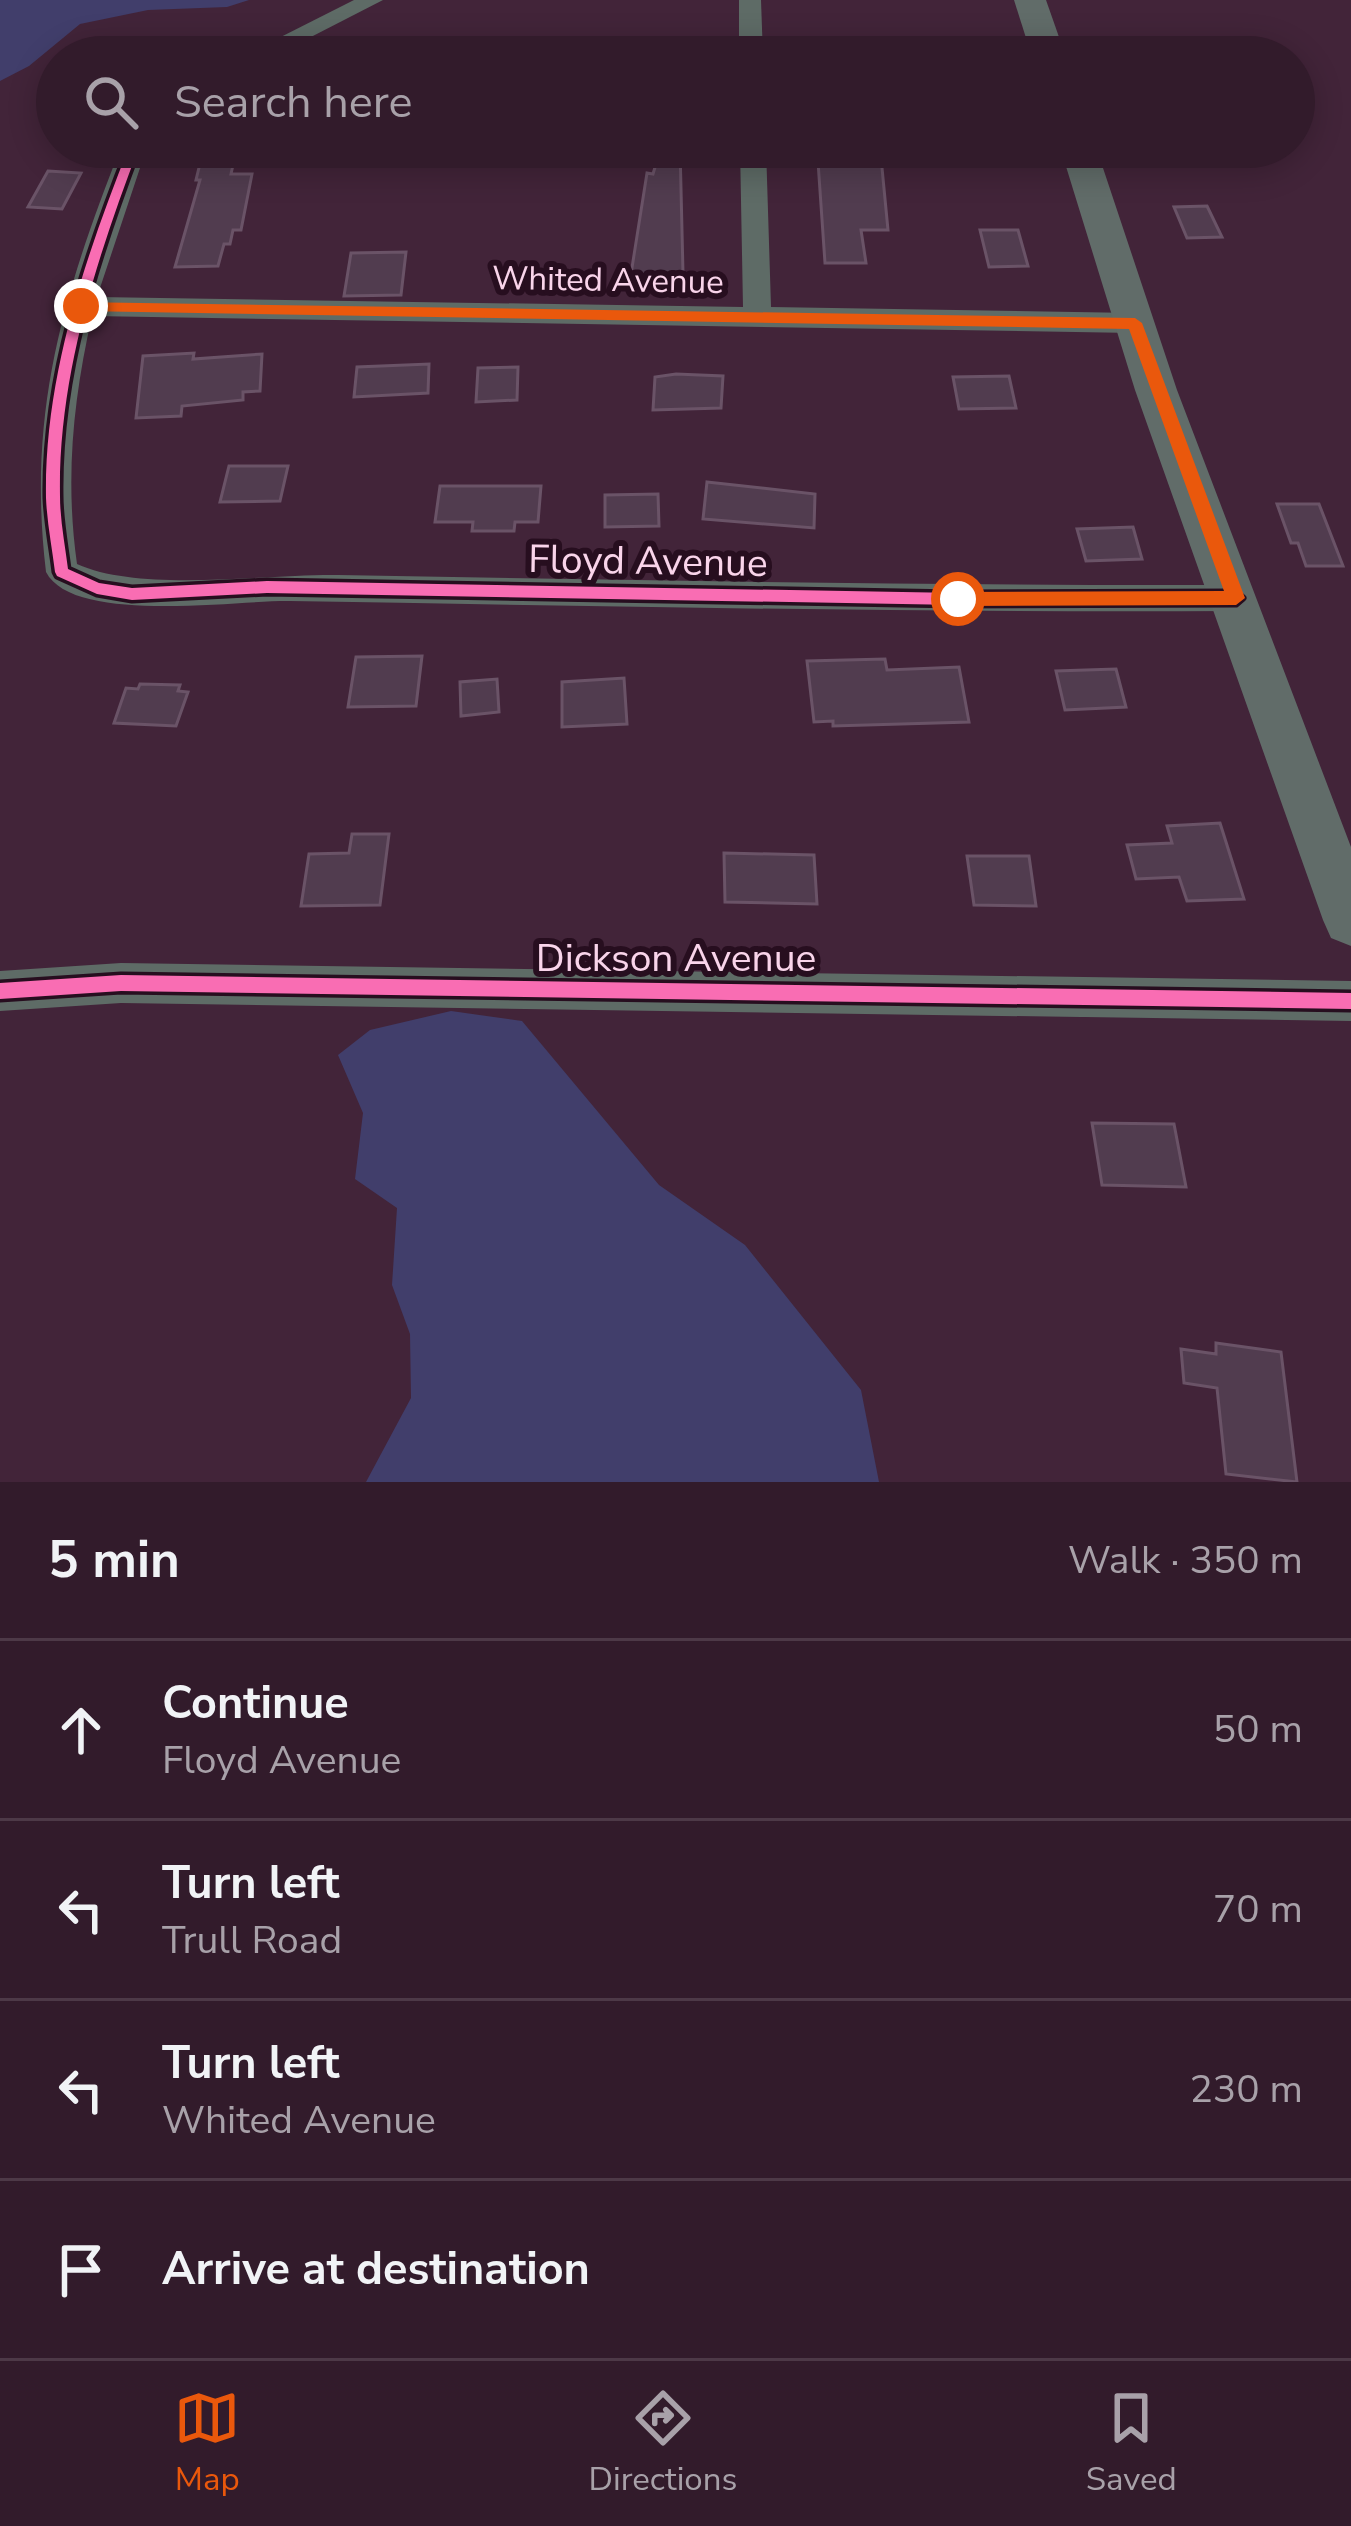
<!DOCTYPE html>
<meta charset="utf-8">
<style>
:root{--surface:#321b2b;--page:#3a2433;--text:#f1f3f6;--muted:#a8a1a9;--line:#4d3947;--accent:#ea580c}
body{margin:0;font-family:"Nunito Sans",sans-serif;background:var(--page);color:var(--text)}
.stop{position:absolute;width:36px;height:36px;margin:-27px;border:9px solid #ea580c;border-radius:50%;background:#fff}
.stop.end{background:#ea580c;border-color:#fff;box-shadow:0 3px 12px #0008}
.list{margin:0;padding:0;list-style:none}
h2{display:flex;justify-content:space-between;align-items:center;height:156px;margin:0;padding:0 48px;font-size:51px}
h2 small{font-size:39px;font-weight:400;color:var(--muted)}
.list li{display:grid;grid-template-columns:78px 1fr auto;gap:36px;align-items:center;box-sizing:border-box;height:180px;padding:0 48px;border-top:3px solid var(--line)}
.list b{display:block;font-size:45px;white-space:nowrap}
.list p{margin:0;font-size:39px;white-space:nowrap;color:var(--muted)}
.list em{font-size:39px;font-style:normal;color:var(--muted)}
.icon{flex:none;width:66px;height:66px;fill:none;stroke:currentColor;stroke-width:2;stroke-linecap:round;stroke-linejoin:round}
.map{position:relative;flex:none;width:1351px;height:1482px;overflow:hidden}
.search{position:absolute;background:var(--surface);box-shadow:0 6px 30px #0003;left:36px;right:36px;top:36px;height:132px;display:flex;align-items:center;gap:30px;box-sizing:border-box;padding:0 42px;border-radius:66px;color:var(--muted);font-size:45px}
.sheet{height:876px;background:var(--surface)}
nav{display:flex;justify-content:space-around;align-items:center;box-sizing:border-box;height:168px;border-top:3px solid var(--line);background:var(--surface);font-size:33px;color:var(--muted)}
nav a{display:grid;justify-items:center;gap:6px}
nav .on{color:var(--accent)}
.map>svg:first-child{display:block}
.green{fill:#413e6b}
.building{fill:#513c4f;stroke:#6a5367;stroke-width:3}
.lines{fill:none;stroke-linecap:round;stroke-linejoin:round}
.street{fill:#5e6b66;fill-rule:evenodd}
.secondary{fill:#616c69;fill-rule:evenodd}
.cycleway-casing{stroke:#270e1f;stroke-width:7}
.cycleway{fill:#f96db3;fill-rule:evenodd}
.route{fill:#ea580c}
.labels{text-anchor:middle;stroke-width:12;stroke-linejoin:round;paint-order:stroke}
.far-street-label{font-size:33px;fill:#f9d4ea;stroke:#270e1f}
.street-label{font-size:39px;fill:#f9d4ea;stroke:#270e1f}
</style>
<div class="map">
<svg width="1351" height="1482" viewBox="0 0 1351 1482">
<rect width="100%" height="100%" fill="#422439"/>
<g class="green">
<path d="M0 0H249L227 7 148 10 80 24 29 66 0 81Z"/>
<path d="M451 1011 522 1021 659 1185 745 1245 861 1390 879 1482H366L411 1398 410 1334 392 1285 397 1208 355 1179 363 1113 338 1055 370 1030Z"/>
</g>
<g class="building">
<path d="M204 147H237L231 174H252L241 230H233L230 244H224L218 266 175 267 200 180H196Z"/>
<path d="M661 147H680L683 273 631 274 647 173 653 174Z"/>
<path d="M817 147H880L888 230H861L866 263H825Z"/>
<path d="M48 171 81 173 62 209 28 207Z"/>
<path d="M1207 206 1222 237 1187 238 1174 207Z"/>
<path d="M980 230H1018L1028 266 989 267Z"/>
<path d="M406 252 401 295 344 296 351 253Z"/>
<path d="M194 353 193 359 262 354 260 391 243 392V400L182 406 181 416 136 418 143 356Z"/>
<path d="M429 364 428 393 354 397 357 367Z"/>
<path d="M518 367 517 400 476 402 478 368Z"/>
<path d="M676 374 723 376 721 408 653 410 655 377Z"/>
<path d="M1009 376 1016 408 959 409 953 377Z"/>
<path d="M229 466H288L280 501 220 502Z"/>
<path d="M707 482 815 494 814 528 703 519Z"/>
<path d="M440 486H541L538 522H515L514 531H472L473 522H435Z"/>
<path d="M658 494 659 526 605 527V495Z"/>
<path d="M1277 504H1319L1343 566H1306L1298 543H1291Z"/>
<path d="M1133 527 1142 559 1086 561 1077 529Z"/>
<path d="M422 656 416 706 348 707 356 657Z"/>
<path d="M885 659 887 670 959 667 969 722 833 726V721L814 722 807 661Z"/>
<path d="M1116 669 1126 707 1065 710 1056 671Z"/>
<path d="M624 678 627 724 562 727V682Z"/>
<path d="M497 679 499 712 461 716 460 682Z"/>
<path d="M140 684 180 685 178 691 188 692 176 726 114 723 126 688 138 689Z"/>
<path d="M1220 823 1244 899 1187 901 1179 877 1136 879 1127 845 1172 843 1167 826Z"/>
<path d="M352 834H389L380 905 301 906 309 854 349 853Z"/>
<path d="M724 853 814 855 817 904 725 902Z"/>
<path d="M967 856H1029L1036 906 974 905Z"/>
<path d="M1092 1123 1174 1124 1186 1187 1102 1185Z"/>
<path d="M1216 1343 1281 1352 1297 1482 1226 1474 1217 1388 1184 1383 1181 1349 1216 1354Z"/>
</g>
<g class="lines">
<g class="street">
<path d="M354 0H383L272 57H241Z"/>
<path d="M739 0H761L763 57H739Z"/>
<path d="M121 147H147L97 297 743 307 740 147H766L771 307 1134 313 1148 323 1134 333 92 316C73 400 65 479 77 564 141 593 264 574 338 575 637 580 936 586 1236 585L1248 588 1253 598 1248 608 1236 611C920 613 605 606 290 601 237 600 73 625 46 572 27 413 63 294 121 147Z"/>
<path d="M121 963 1351 981V1021L121 1003 0 1011V971Z"/>
</g>
<g class="secondary">
<path d="M1014 0H1046L1066 57H1032Z"/>
<path d="M1060 147H1096L1177 390 1351 847V946L1331 938 1323 920 1135 390Z"/>
</g>
<defs>
<g id="cycleway">
<path d="M129 147H139C97 258 58 375 60 496 60 520 65 545 68 569L99 583 132 588 267 581 958 593 1236 592 1243 598 1236 604 958 605 267 593 132 600 97 594 57 576 55 572C52 547 47 523 46 498 44 377 85 258 129 147Z"/>
<path d="M121 975 1351 993V1009L121 991 0 999V983Z"/>
</g>
</defs>
<use href="#cycleway" class="cycleway-casing"/>
<use href="#cycleway" class="cycleway"/>
</g>
<path class="route" d="M75 302 1135 318 1142 323 1245 598 1236 605 958 606 949 599 958 592 1224 591 1129 329 81 311 75 309Z"/>
<g class="labels">
<g class="far-street-label">
<text transform="translate(608 279) rotate(1)" y="12">Whited Avenue</text>
</g>
<g class="street-label">
<text transform="translate(648 560) rotate(1)" y="14">Floyd Avenue</text>
<text x="676" y="971">Dickson Avenue</text>
</g>
</g>
</svg>
<div class="stop" style="left:958px;top:599px"></div>
<div class="stop end" style="left:81px;top:306px"></div>
<div class="search"><svg class="icon" aria-label="search" viewBox="0 0 24 24"><circle cx="10" cy="10" r="6"/><path d="M15 15l6 6"/></svg>Search here</div>
</div>
<section class="sheet">
<h2>5 min<small>Walk · 350 m</small></h2>
<ul class="list">
<li><svg class="icon" aria-label="ahead" viewBox="0 0 24 24"><path d="M12 20V5M6 11l6-6 6 6"/></svg><div><b>Continue</b><p>Floyd Avenue</p></div><em>50 m</em></li>
<li><svg class="icon" aria-label="left" viewBox="0 0 24 24"><path d="M17 20v-9H6M10 6l-5 5 5 5"/></svg><div><b>Turn left</b><p>Trull Road</p></div><em>70 m</em></li>
<li><svg class="icon" aria-label="left" viewBox="0 0 24 24"><path d="M17 20v-9H6M10 6l-5 5 5 5"/></svg><div><b>Turn left</b><p>Whited Avenue</p></div><em>230 m</em></li>
<li><svg class="icon" aria-label="arrive" viewBox="0 0 24 24"><path d="M6 21V4h12l-3 4 3 4H6"/></svg><div><b>Arrive at destination</b></div></li>
</ul>
</section>
<nav>
<a class="on"><svg class="icon" aria-label="map" viewBox="0 0 24 24"><path d="M3 6l6-2 6 2 6-2v14l-6 2-6-2-6 2zM9 4v14M15 6v14"/></svg>Map</a>
<a><svg class="icon" aria-label="directions" viewBox="0 0 24 24"><path d="M12 3l9 9-9 9-9-9zM9 14v-3h6M13 9l2 2-2 2"/></svg>Directions</a>
<a><svg class="icon" aria-label="saved" viewBox="0 0 24 24"><path d="M7 4h10v16l-5-4-5 4z"/></svg>Saved</a>
</nav>
